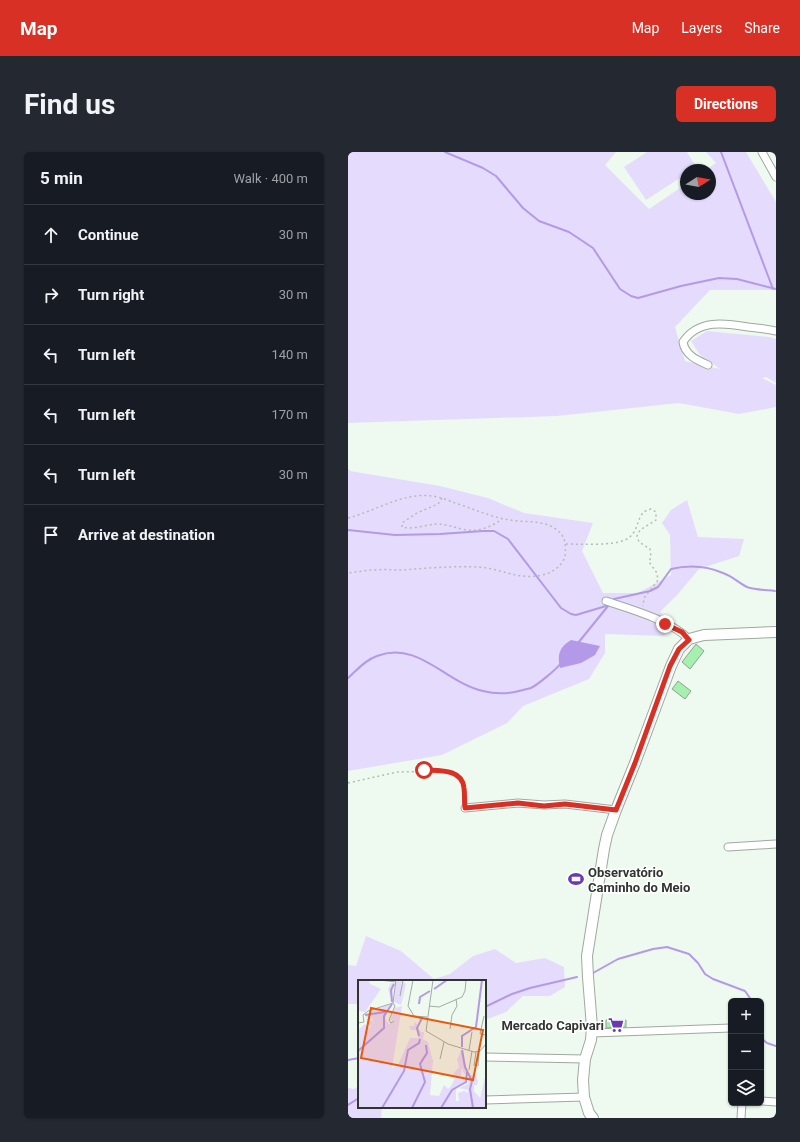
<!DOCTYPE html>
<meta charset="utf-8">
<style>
:root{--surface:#171b24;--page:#242831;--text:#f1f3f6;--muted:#9ea1a6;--line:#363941;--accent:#d93025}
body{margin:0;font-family:Roboto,sans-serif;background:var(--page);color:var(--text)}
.controls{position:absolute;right:12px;bottom:12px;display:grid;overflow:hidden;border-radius:6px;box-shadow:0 1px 3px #0004}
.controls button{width:36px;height:36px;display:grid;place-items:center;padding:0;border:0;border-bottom:1px solid var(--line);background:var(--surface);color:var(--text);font:20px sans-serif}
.compass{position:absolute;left:332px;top:12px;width:36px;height:36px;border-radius:50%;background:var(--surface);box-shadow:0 1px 3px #0004;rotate:79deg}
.stop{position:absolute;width:12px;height:12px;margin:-9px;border:3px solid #d93025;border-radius:50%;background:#fff}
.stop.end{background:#d93025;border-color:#fff;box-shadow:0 1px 4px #0008}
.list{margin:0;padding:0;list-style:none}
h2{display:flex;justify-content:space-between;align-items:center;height:52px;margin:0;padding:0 16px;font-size:17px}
h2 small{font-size:13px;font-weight:400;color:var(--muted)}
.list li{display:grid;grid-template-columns:26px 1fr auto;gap:12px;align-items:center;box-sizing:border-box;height:60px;padding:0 16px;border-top:1px solid var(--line)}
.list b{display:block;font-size:15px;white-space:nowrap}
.list em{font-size:13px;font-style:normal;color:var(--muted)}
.icon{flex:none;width:22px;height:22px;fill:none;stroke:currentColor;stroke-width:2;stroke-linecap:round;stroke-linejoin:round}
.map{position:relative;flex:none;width:428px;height:966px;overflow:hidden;border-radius:6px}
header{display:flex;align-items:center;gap:24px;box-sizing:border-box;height:56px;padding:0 20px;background:var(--accent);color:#fff}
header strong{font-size:19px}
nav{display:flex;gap:22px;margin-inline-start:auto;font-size:14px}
.intro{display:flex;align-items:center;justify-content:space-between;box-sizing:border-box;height:96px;padding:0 24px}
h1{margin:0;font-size:28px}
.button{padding:10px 18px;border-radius:6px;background:var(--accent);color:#fff;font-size:14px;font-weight:700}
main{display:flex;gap:24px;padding:0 24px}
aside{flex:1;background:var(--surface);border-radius:6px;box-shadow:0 1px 3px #0004}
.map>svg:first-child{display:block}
.green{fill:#e5dcfd}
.water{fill:#b399e8}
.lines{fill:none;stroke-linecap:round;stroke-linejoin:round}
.stream{stroke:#b399e8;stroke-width:2}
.building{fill:#a5efaf;stroke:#949f95}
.street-casing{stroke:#9ea99f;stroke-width:9}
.secondary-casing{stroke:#9ea99f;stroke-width:12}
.path{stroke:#b3bcb4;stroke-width:1.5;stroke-dasharray:2 3;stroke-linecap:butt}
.street{stroke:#fff;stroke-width:7}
.secondary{stroke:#fff;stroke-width:10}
.route{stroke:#d93025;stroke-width:5}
.labels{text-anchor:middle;stroke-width:3;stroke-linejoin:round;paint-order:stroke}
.poi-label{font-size:13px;font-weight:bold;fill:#313531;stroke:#fff;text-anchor:start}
.inset-river{fill:none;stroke:#b399e8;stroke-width:2}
.inset-road{fill:none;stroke:#a2aba3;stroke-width:1}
.view{fill:#e8590c;fill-opacity:0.15;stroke:#e8590c;stroke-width:2}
.inset-edge{fill:none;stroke:#313531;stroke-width:2}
</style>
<header>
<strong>Map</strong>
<nav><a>Map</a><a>Layers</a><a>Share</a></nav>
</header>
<div class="intro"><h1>Find us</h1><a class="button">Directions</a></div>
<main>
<aside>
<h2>5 min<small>Walk · 400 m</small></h2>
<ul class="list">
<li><svg class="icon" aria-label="ahead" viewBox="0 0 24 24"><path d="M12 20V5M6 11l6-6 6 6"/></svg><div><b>Continue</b></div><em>30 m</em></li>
<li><svg class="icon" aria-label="right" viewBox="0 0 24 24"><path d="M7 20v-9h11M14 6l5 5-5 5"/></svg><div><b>Turn right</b></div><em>30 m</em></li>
<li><svg class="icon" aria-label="left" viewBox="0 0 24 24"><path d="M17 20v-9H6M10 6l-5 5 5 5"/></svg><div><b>Turn left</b></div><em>140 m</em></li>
<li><svg class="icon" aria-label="left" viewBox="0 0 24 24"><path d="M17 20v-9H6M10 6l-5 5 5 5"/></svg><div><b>Turn left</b></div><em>170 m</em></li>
<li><svg class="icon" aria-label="left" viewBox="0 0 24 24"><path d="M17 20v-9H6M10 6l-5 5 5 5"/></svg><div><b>Turn left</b></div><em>30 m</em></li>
<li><svg class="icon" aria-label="arrive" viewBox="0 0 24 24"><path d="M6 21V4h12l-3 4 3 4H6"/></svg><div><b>Arrive at destination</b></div></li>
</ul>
</aside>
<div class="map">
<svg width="428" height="966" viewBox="0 0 428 966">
<rect width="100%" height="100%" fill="#eefaef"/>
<g class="green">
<path d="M0 0H268L257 13 301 57 338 32V42H362V18H358L368 11 358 0H398L428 50V138H362L327 175 337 209 372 217 352 203 343 189 359 179 421 185 428 187V231L418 225 414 226 428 233V255L391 262 331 251 209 264 0 271Z"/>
<path d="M299 0H339L348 15 343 18H338V22L298 48 276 15Z"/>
<path d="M0 316 2 319 92 334 140 346 176 361 245 371 234 399 255 441H290L323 423 322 383 314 371 323 358 339 348 350 385 396 387 391 404 351 417 330 442 312 460 324 471 316 484 257 482V501L241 527 175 554 159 571 94 603 0 619Z"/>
<path d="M18 784 53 799 86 827 102 822 125 804 147 797 168 811 197 806 216 815 217 835 202 844H175L158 860 137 868V829H11V852H0V813L8 814Z"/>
<path d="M11 934V955H34L33 966H0V936L6 937Z"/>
</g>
<path class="water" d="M223 488 252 494 247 503 233 511 212 516C209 503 211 495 223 488Z"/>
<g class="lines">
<g class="stream">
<path d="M97 0 135 16 148 24 175 56 191 69 221 80 245 96 272 137 283 144 290 146 333 134 371 126 389 127 428 137"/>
<path d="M373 0 425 137"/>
<path d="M0 378 47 383 92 382 135 379H146L160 387 213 456 223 462 228 463 258 454"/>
<path d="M266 447 302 439 310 435 323 417C340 413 359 414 375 421 384 424 391 431 399 435 408 438 418 438 427 439"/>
<path d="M230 491 260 454"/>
<path d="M0 526C9 518 17 508 29 504 70 488 98 531 135 539 147 542 159 542 171 539 175 538 179 537 183 536 189 533 209 517 213 511"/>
<path d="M245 821 270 807 305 797 319 795 341 802 350 811 357 822 365 827 397 839 404 849"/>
<path d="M137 855 164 842 182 836 229 825"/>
<path d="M413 886 419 891 428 894"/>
<path d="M0 908 11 906"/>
<path d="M0 953 11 946"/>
</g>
</g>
<g class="building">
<path d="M348 492 356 499 342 517 334 510Z"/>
<path d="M330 529 343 539 337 547 324 537Z"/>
<path d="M258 868H278V875L258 876Z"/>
</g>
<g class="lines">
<defs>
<g id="street">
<path d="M414 0 428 25"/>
<path d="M360 213C349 208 337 203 335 190 350 167 377 171 400 175 410 176 419 177 428 179"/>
<path d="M258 449C285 458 321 468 341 487"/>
<path d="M117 656 170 651 196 653 217 652 268 658"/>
<path d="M380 695 428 692"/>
<path d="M244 881 383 876"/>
<path d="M137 905 237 907"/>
<path d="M137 948 236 945"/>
<path d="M413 949 428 950"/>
<path d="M393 966 394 951"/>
</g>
<path id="secondary" d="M245 966 241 961 236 945 235 928 237 907 243 888 244 875 240 825 239 804 256 697 259 683 268 658 287 611 323 514 331 497 341 487 356 483 428 480"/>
</defs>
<use href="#street" class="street-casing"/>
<use href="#secondary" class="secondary-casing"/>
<g class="path">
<path d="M94 346 90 352 69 361 54 371V375C64 378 77 373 88 372 99 372 108 376 119 378 131 380 145 374 154 367"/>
<path d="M0 366C28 359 55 340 84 344 92 345 100 348 107 351 126 357 143 365 162 368 177 371 195 367 209 378 218 385 218 393 217 404 215 413 205 420 198 422 172 430 153 416 130 415 104 414 79 416 54 418 45 418 36 417 27 418 18 418 9 420 0 421"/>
<path d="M218 392C233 392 263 394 277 388 294 380 286 360 303 357L308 360V368L292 378 289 384 291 390 302 397 303 405 301 410 309 421 310 428 296 446 295 454"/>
<path d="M0 631 49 620 100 619 110 624 116 635V650"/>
</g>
<use href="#street" class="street"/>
<use href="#secondary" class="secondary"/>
</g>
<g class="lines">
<path class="route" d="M76 618C90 619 114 616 116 636 117 643 116 649 117 656L170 651 196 654 217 652 268 658 287 611 322 514 331 497 341 488 334 480 317 472"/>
</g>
<defs>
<symbol id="stadium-bare" viewBox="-9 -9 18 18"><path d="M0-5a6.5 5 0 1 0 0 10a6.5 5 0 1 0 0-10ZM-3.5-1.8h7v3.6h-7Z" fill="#6b39b0" stroke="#fff" stroke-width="2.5" paint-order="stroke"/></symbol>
<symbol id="supermarket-bare" viewBox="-9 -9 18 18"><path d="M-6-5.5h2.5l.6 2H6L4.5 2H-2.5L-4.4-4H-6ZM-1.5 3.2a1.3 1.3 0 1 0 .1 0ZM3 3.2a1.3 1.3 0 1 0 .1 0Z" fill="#6b39b0" stroke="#fff" stroke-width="2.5" paint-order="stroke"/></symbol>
</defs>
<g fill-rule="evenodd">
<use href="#stadium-bare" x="217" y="716" width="22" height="22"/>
<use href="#supermarket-bare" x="257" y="862" width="22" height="22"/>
</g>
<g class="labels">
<g class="poi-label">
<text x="240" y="725">Observatório<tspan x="240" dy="15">Caminho do Meio</tspan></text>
<text x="256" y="878" text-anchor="end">Mercado Capivari</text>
</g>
</g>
<g transform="translate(10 828)">
<rect width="128" height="128" fill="#eefaef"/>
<path d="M0 0H11L12 4 23 9 7 32 0 31ZM40 0H44L42 10 45 1 48 4 43 25 36 22 38 5 35 6 34 22 30 9 33 3H38ZM32 24 27 39 31 44 36 41 32 40 37 28 44 26 34 88 40 85 52 58H60V50H53L51 46H56L57 41 63 52H66L65 59 70 62 75 81 72 115 81 116 86 105 90 109 93 106 98 96 95 94 101 87 99 79 103 71 105 72 109 94 106 93 104 88 102 100H108L109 103 98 107V121H101L100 113 106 111 110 113V110L101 108 110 104 111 95 118 96 120 101 119 105H116V111L122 118 128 93V128H0V50L7 44 10 48 15 45 11 46 8 39 12 38 16 44 13 36 8 38V34Z" fill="#e5dcfd"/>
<path class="inset-river" d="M76 9 89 0M34 22 33 10 36 4M61 24 62 17 72 11M7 35 27 32M61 56 59 48 64 38M104 67V56L118 47 124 0M104 70 107 87 114 101 112 109 115 128M0 71 26 48V36L34 24M24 128 46 91 50 70 61 63 62 59M54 128 67 102 62 84 69 73 68 65M83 128 94 110 108 102 109 92"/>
<path class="inset-road" d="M22 0 38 2M55 0 50 26 56 36 69 37M75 0 68 51 90 64 116 72 122 71 128 64M42 16 45 0M71 26 81 27 104 17 107 11 108 0M126 36 122 54 128 55M36 41 33 43 31 40 37 26 35 23 38 0M0 43 6 42 5 35 10 31 35 23M92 49 94 35 99 26 98 19M111 70 114 52M82 79 86 62M116 86 118 72M120 86 121 71M111 90 114 71"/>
<path class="view" d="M13 28 125 50 115 100 3 78Z"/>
<rect width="128" height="128" class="inset-edge"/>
</g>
</svg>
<div class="controls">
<button>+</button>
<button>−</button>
<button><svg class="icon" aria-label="layers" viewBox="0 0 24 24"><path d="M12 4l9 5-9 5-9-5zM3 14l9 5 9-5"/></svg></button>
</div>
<svg class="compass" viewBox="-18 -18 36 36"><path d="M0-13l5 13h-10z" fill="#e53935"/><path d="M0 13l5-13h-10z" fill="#9ea1a6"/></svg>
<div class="stop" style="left:76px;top:618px"></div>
<div class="stop end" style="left:317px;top:472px"></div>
</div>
</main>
